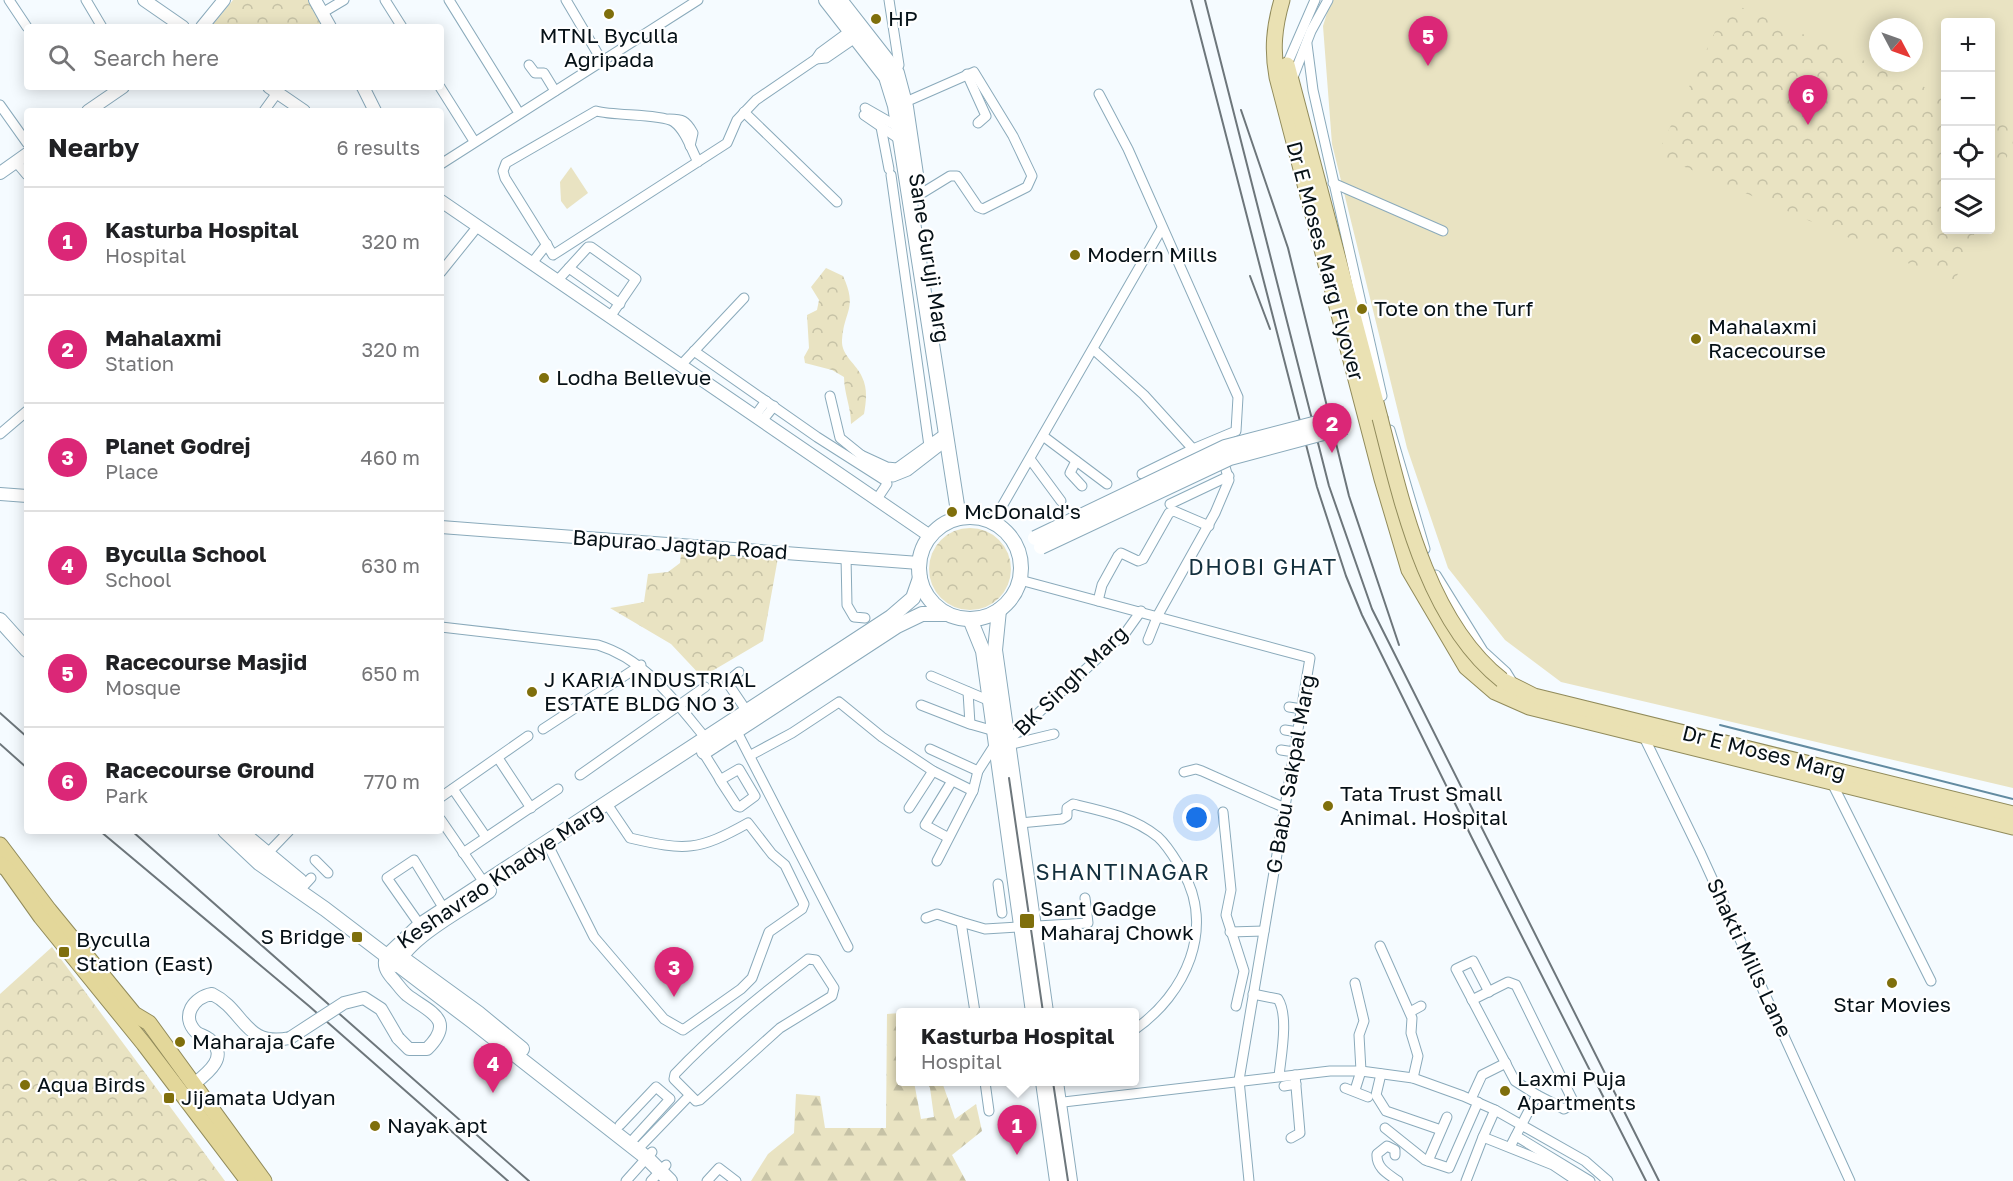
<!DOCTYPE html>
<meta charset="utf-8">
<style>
:root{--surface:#fff;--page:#f2f2f2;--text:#202124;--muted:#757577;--line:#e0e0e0;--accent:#db2777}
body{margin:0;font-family:"Golos Text",sans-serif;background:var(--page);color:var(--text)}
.controls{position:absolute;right:18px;top:18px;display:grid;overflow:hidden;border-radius:6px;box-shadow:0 3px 15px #0003}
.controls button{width:54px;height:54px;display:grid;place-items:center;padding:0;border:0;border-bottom:2px solid var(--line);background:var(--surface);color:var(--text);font:30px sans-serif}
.compass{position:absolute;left:1869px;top:18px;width:54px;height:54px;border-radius:50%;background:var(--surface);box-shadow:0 3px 15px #0003;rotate:131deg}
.you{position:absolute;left:1197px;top:818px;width:21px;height:21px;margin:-15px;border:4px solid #fff;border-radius:50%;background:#1a73e8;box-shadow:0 0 0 9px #1a73e833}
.badge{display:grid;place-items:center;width:39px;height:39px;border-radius:50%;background:var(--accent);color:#fff;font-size:20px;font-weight:700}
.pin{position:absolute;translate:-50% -50px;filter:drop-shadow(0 2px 3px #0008)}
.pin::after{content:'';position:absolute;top:32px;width:21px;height:18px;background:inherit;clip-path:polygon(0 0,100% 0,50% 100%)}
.popup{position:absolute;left:896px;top:1008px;width:243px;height:78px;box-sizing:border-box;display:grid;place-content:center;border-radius:6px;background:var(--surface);filter:drop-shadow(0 2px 4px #0005);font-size:20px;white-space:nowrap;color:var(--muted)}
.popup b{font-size:22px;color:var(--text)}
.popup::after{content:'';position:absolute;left:50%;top:100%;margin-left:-12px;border:12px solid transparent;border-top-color:var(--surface)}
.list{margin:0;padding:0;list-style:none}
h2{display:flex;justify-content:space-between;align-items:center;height:78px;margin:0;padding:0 24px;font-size:26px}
h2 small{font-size:20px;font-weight:400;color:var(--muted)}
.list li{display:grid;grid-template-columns:39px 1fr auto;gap:18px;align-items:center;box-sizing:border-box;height:108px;padding:0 24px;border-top:2px solid var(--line)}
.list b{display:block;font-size:22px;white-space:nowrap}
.list p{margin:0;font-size:20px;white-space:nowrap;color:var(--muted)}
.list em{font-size:20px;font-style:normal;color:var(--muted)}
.icon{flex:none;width:33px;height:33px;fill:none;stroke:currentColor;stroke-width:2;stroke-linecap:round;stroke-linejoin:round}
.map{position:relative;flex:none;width:2013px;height:1181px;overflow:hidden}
.search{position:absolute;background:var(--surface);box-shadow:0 3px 15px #0003;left:24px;top:24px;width:420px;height:66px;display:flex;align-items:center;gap:15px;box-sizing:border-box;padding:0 21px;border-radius:6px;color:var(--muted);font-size:22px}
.panel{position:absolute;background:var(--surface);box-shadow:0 3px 15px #0003;left:24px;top:108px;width:420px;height:726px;border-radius:6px}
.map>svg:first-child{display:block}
.grass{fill:#e9e3c2;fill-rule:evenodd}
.forest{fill:url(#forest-firs)}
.park{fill:url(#park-crowns)}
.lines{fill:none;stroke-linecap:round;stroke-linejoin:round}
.stream{stroke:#628ba1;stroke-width:2}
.minor-casing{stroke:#8aaabb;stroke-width:11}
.tertiary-casing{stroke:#8aaabb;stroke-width:14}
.secondary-casing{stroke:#8aaabb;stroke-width:16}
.primary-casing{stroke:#918b5b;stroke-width:17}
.trunk-casing{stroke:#918b5b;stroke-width:17}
.minor{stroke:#fff;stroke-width:9}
.tertiary{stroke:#fff;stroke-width:12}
.secondary{stroke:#fff;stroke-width:14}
.primary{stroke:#eae1b3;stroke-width:15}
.trunk{stroke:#e3d79a;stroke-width:15}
.rail{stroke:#6d767b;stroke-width:2}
.tertiary-bridge-casing{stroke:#8aaabb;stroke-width:14;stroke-linecap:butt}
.secondary-bridge-casing{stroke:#8aaabb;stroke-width:16;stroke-linecap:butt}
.primary-bridge-casing{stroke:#918b5b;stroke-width:17;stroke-linecap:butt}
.tertiary-bridge{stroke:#fff;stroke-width:12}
.secondary-bridge{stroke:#fff;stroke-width:14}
.primary-bridge{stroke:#eae1b3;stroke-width:15}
.poi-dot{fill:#7f6f0c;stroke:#fff;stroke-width:2}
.labels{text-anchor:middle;stroke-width:4.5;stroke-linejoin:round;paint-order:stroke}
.poi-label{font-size:21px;fill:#061117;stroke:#fff;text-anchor:start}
.street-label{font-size:21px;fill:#061117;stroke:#fff}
.neighbourhood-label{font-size:22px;letter-spacing:1.5px;fill:#13303e;stroke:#fff}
</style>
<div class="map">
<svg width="2013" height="1181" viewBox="0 0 2013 1181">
<defs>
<pattern id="forest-firs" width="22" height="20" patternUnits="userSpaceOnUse" patternTransform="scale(1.5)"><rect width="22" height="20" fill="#e9e3c2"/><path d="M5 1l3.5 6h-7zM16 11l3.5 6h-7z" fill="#c6c2a6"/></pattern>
<pattern id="park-crowns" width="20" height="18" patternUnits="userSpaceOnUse" patternTransform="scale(1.5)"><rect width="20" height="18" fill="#e9e3c2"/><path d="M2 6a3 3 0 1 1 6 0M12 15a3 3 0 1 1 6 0" fill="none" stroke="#c6c2a6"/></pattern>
</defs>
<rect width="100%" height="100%" fill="#f5fbff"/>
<g class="grass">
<path d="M1331 0H2013V788L1561 682 1505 640 1448 568 1407 448 1332 144 1323 26ZM1946 22H1990V230H1946ZM1878 27H1914V63H1878Z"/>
<path d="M571 167 588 193 567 209 561 201 560 182Z"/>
</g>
<path class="forest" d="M900 1013V1082H914L921 1119 934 1117 930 1088 927 1082H942L955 1119 976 1104 982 1131 952 1155 966 1181H751L768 1154 794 1133 796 1094 820 1096 825 1128H886L887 1014Z"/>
<g class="park">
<path d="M233 0H309L325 27H211Z"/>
<path d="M1729 2 1945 96 1946 230H1976L1954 283 1657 155Z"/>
<path d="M1991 115 2013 125V142L1991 196Z"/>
<path d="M826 268 843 276C858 309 844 310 842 340 841 356 857 364 862 377 868 389 866 402 864 414L851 424C851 407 844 393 844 377L832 370 805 363 804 357 809 348 807 315 817 310 819 300 811 287Z"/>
<circle cx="970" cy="569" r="41"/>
<path d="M682 545 779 552 763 641 702 677 671 644 610 608 644 602 648 574 668 572 680 563Z"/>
<path d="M52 947 225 1181H0V994Z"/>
</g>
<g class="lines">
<path class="stream" d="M1720 725 2013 799"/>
<defs>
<g id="minor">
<path d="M9 0 27 27"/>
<path d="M86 0 102 27"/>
<path d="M385 0 402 27"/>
<path d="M449 0 519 113"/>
<path d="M566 0 602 61"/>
<path d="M889 0 899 65 895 73"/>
<path d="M322 13 344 0"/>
<path d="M1307 44 1313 90 1382 396"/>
<path d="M816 59 826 58 858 36"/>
<path d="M529 65 535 73H544L555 91"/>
<path d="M1285 69 1315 0"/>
<path d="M967 74 986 116 978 123"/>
<path d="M1292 80 1311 31 1328 0"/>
<path d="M440 87 474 141"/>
<path d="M1099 94 1128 149 1238 397 1236 431 1193 449"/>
<path d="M901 104 974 72 1013 136 1032 176 1027 187 983 209 978 207 957 176H950L919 195"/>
<path d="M0 105 27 143"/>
<path d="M865 108 900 128"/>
<path d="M264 111 277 93"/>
<path d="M744 112 837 202"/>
<path d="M864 115 902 141"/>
<path d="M669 119C682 119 686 120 693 133L690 146"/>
<path d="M881 127 889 169"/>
<path d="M16 162 27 175"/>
<path d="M698 162C691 149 686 131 674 122 663 114 614 116 596 111L506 163 503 171 505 178 553 255 727 143 737 120 756 100 816 59 820 53 850 31"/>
<path d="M441 164 698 0"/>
<path d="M891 175 929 446"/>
<path d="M1333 183 1443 231"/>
<path d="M532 263 547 244"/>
<path d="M569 268 620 304"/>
<path d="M441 272 478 226"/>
<path d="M557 281 588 247H591L636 279 610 317"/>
<path d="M1093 349 1144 395 1193 449 1142 474"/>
<path d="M694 351 817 437 886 481 887 484 877 499"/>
<path d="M681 365 744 298"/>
<path d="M830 396 840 438 861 455"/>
<path d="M755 416 766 401"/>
<path d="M762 421 774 406"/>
<path d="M1390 430 1425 549"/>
<path d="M947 432 897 468 887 467 861 455 864 461 884 475 893 477 908 471 948 440"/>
<path d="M0 434 27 411"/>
<path d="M1043 436 1107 484"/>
<path d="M1030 459 1061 501"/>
<path d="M1076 461 1070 473 1082 486"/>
<path d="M1170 504 1229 476"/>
<path d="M993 522 1162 228"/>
<path d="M846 557 847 605 854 617 865 618"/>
<path d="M1436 575 1483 651 1506 672 1514 685"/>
<path d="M1020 580 1310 658 1239 1080 1249 1181"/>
<path d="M1098 601 1102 585 1118 556 1121 553 1138 561 1143 559 1169 513 1174 511 1209 526"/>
<path d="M441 627 598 645C647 660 676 703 708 741"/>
<path d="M1148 640 1158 615 1215 513 1229 480 1222 457"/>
<path d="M739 672 727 682 750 716"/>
<path d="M931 676 990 701"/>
<path d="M968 692 970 724"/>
<path d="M921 705 970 724 998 732"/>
<path d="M1289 707 1302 709"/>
<path d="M735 728 848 947"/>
<path d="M543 729 641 665"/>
<path d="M1285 730 1298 732"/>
<path d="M1644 737 1701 854 1850 1181"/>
<path d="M1004 746 1054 734"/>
<path d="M930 749 978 771"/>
<path d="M1281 750 1294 752"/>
<path d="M703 752 718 776 720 780 737 806 740 807 755 796 739 769 720 780"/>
<path d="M751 755 792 733 839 702 882 737 933 771 973 791 978 771 996 743 1008 741 1126 632 1141 611"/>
<path d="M498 758 531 808"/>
<path d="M1184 772 1196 769 1202 771 1285 808"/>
<path d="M580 775 705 687"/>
<path d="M1832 783 1931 981"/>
<path d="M453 789 486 837"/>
<path d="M441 797 528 736"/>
<path d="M909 808 933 771"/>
<path d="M1223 812 1231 890 1226 915 1244 971 1236 1006"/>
<path d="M441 820 487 887"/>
<path d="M1020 823 1062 819 1067 816V808L1073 804C1103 811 1133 817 1158 837 1168 846 1175 859 1182 870 1216 928 1186 994 1134 1030"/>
<path d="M947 837 925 825 952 781"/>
<path d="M547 843 594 937 664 1019 683 1030 741 989 752 978 769 932 802 909 804 904 785 865 772 854 748 823C698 851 686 851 630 838L607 804"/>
<path d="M463 853 558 789"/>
<path d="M264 857 289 831"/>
<path d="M315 860 328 873"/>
<path d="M937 861 973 791"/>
<path d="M998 884 1002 913"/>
<path d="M299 891 311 878"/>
<path d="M926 918 937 914 961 922"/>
<path d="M420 925 387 878 414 860 444 909"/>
<path d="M1230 932 1264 931"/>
<path d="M1380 946 1412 1018 1411 1033 1418 1056 1413 1078"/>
<path d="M1489 992 1473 961 1456 969 1515 1081 1537 1095 1510 1147"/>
<path d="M1253 994 1278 999C1289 1016 1281 1056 1279 1076"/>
<path d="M1472 1000 1508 982 1516 985 1574 1103 1564 1109 1537 1095"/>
<path d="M975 1012 961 922 985 929 1088 923 1085 898"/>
<path d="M1410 1012 1421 1006"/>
<path d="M1381 1074 1376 1095 1386 1111 1441 1130"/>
<path d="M985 1082 989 1111"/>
<path d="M1284 1086 1296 1084"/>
<path d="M1345 1088 1368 1097"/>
<path d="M1355 1090 1361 1071 1359 1035 1364 1021 1355 983"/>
<path d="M1471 1099 1482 1075 1506 1063"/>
<path d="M1055 1103 1330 1071H1361L1413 1078 1463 1096 1495 1110 1585 1161 1608 1181"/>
<path d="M620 1125 656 1087 670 1099 629 1144"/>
<path d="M1385 1128 1425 1160 1449 1168 1478 1102"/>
<path d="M1516 1136 1590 1181"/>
<path d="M1483 1137 1495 1110"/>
<path d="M1291 1138 1300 1133 1295 1075"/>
<path d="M637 1150 690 1095 696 1101 700 1100 780 1028 832 996 834 988 816 960 808 959C761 995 716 1031 675 1074L674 1079 690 1095"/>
<path d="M1395 1155V1150L1387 1146 1377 1154C1376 1168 1388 1174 1398 1181"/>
<path d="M1428 1161 1447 1117"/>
<path d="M626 1181 652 1152"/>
<path d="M651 1181 666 1165"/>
<path d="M707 1181 719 1168 736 1181"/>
<path d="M1466 1181 1483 1137 1553 1165 1577 1181"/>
</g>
<g id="tertiary">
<path d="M144 0 183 27"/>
<path d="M315 0 330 27"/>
<path d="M202 27 224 0"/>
<path d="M269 87 304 111"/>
<path d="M363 87 375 111"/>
<path d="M88 111 123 87"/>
<path d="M0 173 27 154"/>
<path d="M441 201 930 536"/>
<path d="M0 494 27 496"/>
<path d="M441 527 919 563"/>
<path d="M386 957C383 965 386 971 392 978 397 983 401 990 407 995 429 1012 457 1019 427 1049H409L398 1038"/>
<path d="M194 1084C208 1073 230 1056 209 1039 205 1036 200 1035 196 1032 180 1016 194 997 212 994 245 1010 244 1048 290 1038"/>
</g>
<g id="secondary">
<path d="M826 0 886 77 895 106 959 518"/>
<path d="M840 0 897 73 906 107 918 188"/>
<circle cx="970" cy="568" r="51"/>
<path d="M999 610 995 650 1046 1012"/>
<path d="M970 619 983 651 1033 1012"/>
<path d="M0 620 27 650"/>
<path d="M704 752 897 626 922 614H947"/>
<path d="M225 831 259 863 325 909 472 1021 647 1158 670 1181"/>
<path d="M240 831 300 881"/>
<path d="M394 952 478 1013 522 1049"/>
<path d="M386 957 420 925 891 617 913 598 920 578"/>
<path d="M396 965C410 936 462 909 489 891"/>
<path d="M1043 1082 1057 1181"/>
<path d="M1056 1082 1070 1181"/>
</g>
<g id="primary">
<path d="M1282 0C1274 27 1272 50 1277 77L1382 479 1409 570 1466 667 1495 692 1529 707 2013 827"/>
<path d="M1287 65 1380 418"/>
<path d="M1502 680 1534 696 2013 814"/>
</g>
<g id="trunk">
<path d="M0 845 49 910 134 1014 149 1023 264 1181"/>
<path d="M0 864 7 869 41 917 144 1044 248 1181"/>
</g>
</defs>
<use href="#minor" class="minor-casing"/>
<use href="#tertiary" class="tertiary-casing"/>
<use href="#secondary" class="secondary-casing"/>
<use href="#primary" class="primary-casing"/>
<use href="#trunk" class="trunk-casing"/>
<use href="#minor" class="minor"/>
<use href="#tertiary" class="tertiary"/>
<use href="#secondary" class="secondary"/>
<use href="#primary" class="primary"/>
<use href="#trunk" class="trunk"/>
<g class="rail">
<path d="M1191 0 1317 487 1346 576 1362 615 1472 838 1646 1181"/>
<path d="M1205 0 1329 486 1372 609 1659 1181"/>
<path d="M1241 110 1288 248 1349 496 1399 645"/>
<path d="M1250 276 1270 329"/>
<path d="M0 713 27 737"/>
<path d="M0 744 27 768"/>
<path d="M1009 778 1043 1012"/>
<path d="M100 831 309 1006 508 1181"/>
<path d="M132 831 529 1181"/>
<path d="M1053 1082 1068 1181"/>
</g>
<defs>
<path id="tertiary-bridge" d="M290 1038 344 1003 364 998 381 1009 398 1038"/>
<g id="secondary-bridge">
<path d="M1035 538 1225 447 1344 416"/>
<path d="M1041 547 1230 458 1346 427"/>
</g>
<path id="primary-bridge" d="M1380 418C1402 504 1428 622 1502 680"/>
</defs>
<use href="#tertiary-bridge" class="tertiary-bridge-casing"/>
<use href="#secondary-bridge" class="secondary-bridge-casing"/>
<use href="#primary-bridge" class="primary-bridge-casing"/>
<use href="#tertiary-bridge" class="tertiary-bridge"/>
<use href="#secondary-bridge" class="secondary-bridge"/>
<use href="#primary-bridge" class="primary-bridge"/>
</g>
<g class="poi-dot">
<circle cx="609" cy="14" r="6"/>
<circle cx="876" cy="19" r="6"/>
<circle cx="1075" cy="255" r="6"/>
<circle cx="1362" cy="309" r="6"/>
<circle cx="1696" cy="339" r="6"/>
<circle cx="544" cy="378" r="6"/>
<circle cx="952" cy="512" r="6"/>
<circle cx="532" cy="692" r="6"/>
<circle cx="1328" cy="806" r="6"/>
<rect x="1019" y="913" width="16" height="16" rx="3"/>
<rect x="351" y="931" width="12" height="12" rx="3"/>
<rect x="58" y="946" width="12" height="12" rx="3"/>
<circle cx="1892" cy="983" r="6"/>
<circle cx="180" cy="1042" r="6"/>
<circle cx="25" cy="1085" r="6"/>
<circle cx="1505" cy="1091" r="6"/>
<rect x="163" y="1092" width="12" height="12" rx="3"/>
<circle cx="375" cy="1126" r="6"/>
</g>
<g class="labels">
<g class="poi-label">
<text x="888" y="26">HP</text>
<text x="609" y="43" text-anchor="middle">MTNL Byculla<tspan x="609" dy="24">Agripada</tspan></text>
<text x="1087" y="262">Modern Mills</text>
<text x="1374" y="316">Tote on the Turf</text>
<text x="1708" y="334">Mahalaxmi<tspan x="1708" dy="24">Racecourse</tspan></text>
<text x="556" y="385">Lodha Bellevue</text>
<text x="964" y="519">McDonald's</text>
<text x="544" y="687">J KARIA INDUSTRIAL<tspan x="544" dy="24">ESTATE BLDG NO 3</tspan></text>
<text x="1340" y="801">Tata Trust Small<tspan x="1340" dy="24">Animal. Hospital</tspan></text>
<text x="1040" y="916">Sant Gadge<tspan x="1040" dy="24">Maharaj Chowk</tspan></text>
<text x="345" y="944" text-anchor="end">S Bridge</text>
<text x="76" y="947">Byculla<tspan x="76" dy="24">Station (East)</tspan></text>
<text x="1892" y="1012" text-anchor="middle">Star Movies</text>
<text x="192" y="1049">Maharaja Cafe</text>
<text x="1517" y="1086">Laxmi Puja<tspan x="1517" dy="24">Apartments</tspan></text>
<text x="37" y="1092">Aqua Birds</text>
<text x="181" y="1105">Jijamata Udyan</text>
<text x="387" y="1133">Nayak apt</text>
</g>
<g class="street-label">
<text transform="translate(929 258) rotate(81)" y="7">Sane Guruji Marg</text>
<text transform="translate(1325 261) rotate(75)" y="7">Dr E Moses Marg Flyover</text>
<text transform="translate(680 545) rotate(4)" y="7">Bapurao Jagtap Road</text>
<text transform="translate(1071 681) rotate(-44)" y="7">BK Singh Marg</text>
<text transform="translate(1764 753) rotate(14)" y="7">Dr E Moses Marg</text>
<text transform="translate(1291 774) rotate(-80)" y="7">G Babu Sakpal Marg</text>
<text transform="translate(500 876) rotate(-34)" y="7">Keshavrao Khadye Marg</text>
<text transform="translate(1749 958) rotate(65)" y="7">Shakti Mills Lane</text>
</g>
<g class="neighbourhood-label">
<text x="1263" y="575">DHOBI GHAT</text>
<text x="1123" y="880">SHANTINAGAR</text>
</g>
</g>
</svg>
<div class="controls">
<button>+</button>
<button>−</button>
<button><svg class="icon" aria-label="locate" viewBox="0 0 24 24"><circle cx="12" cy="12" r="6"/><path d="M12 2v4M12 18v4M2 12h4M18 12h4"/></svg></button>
<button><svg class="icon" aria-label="layers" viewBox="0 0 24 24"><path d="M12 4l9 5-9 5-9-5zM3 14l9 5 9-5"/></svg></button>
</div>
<svg class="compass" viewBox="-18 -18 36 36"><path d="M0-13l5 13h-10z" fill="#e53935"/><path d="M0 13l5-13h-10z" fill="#757577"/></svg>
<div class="you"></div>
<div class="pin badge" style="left:1017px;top:1155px">1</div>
<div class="popup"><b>Kasturba Hospital</b>Hospital</div>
<div class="pin badge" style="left:1332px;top:453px">2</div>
<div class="pin badge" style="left:674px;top:997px">3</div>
<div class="pin badge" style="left:493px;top:1093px">4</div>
<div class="pin badge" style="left:1428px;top:66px">5</div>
<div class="pin badge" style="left:1808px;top:125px">6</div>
<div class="search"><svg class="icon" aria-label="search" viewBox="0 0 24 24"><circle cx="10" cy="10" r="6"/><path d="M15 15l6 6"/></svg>Search here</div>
<section class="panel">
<h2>Nearby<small>6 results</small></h2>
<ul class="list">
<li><span class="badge">1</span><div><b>Kasturba Hospital</b><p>Hospital</p></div><em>320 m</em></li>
<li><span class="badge">2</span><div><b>Mahalaxmi</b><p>Station</p></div><em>320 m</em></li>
<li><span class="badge">3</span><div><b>Planet Godrej</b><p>Place</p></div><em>460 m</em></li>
<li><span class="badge">4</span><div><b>Byculla School</b><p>School</p></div><em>630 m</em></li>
<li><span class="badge">5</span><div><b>Racecourse Masjid</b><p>Mosque</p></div><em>650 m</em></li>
<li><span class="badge">6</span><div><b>Racecourse Ground</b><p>Park</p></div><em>770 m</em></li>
</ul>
</section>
</div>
